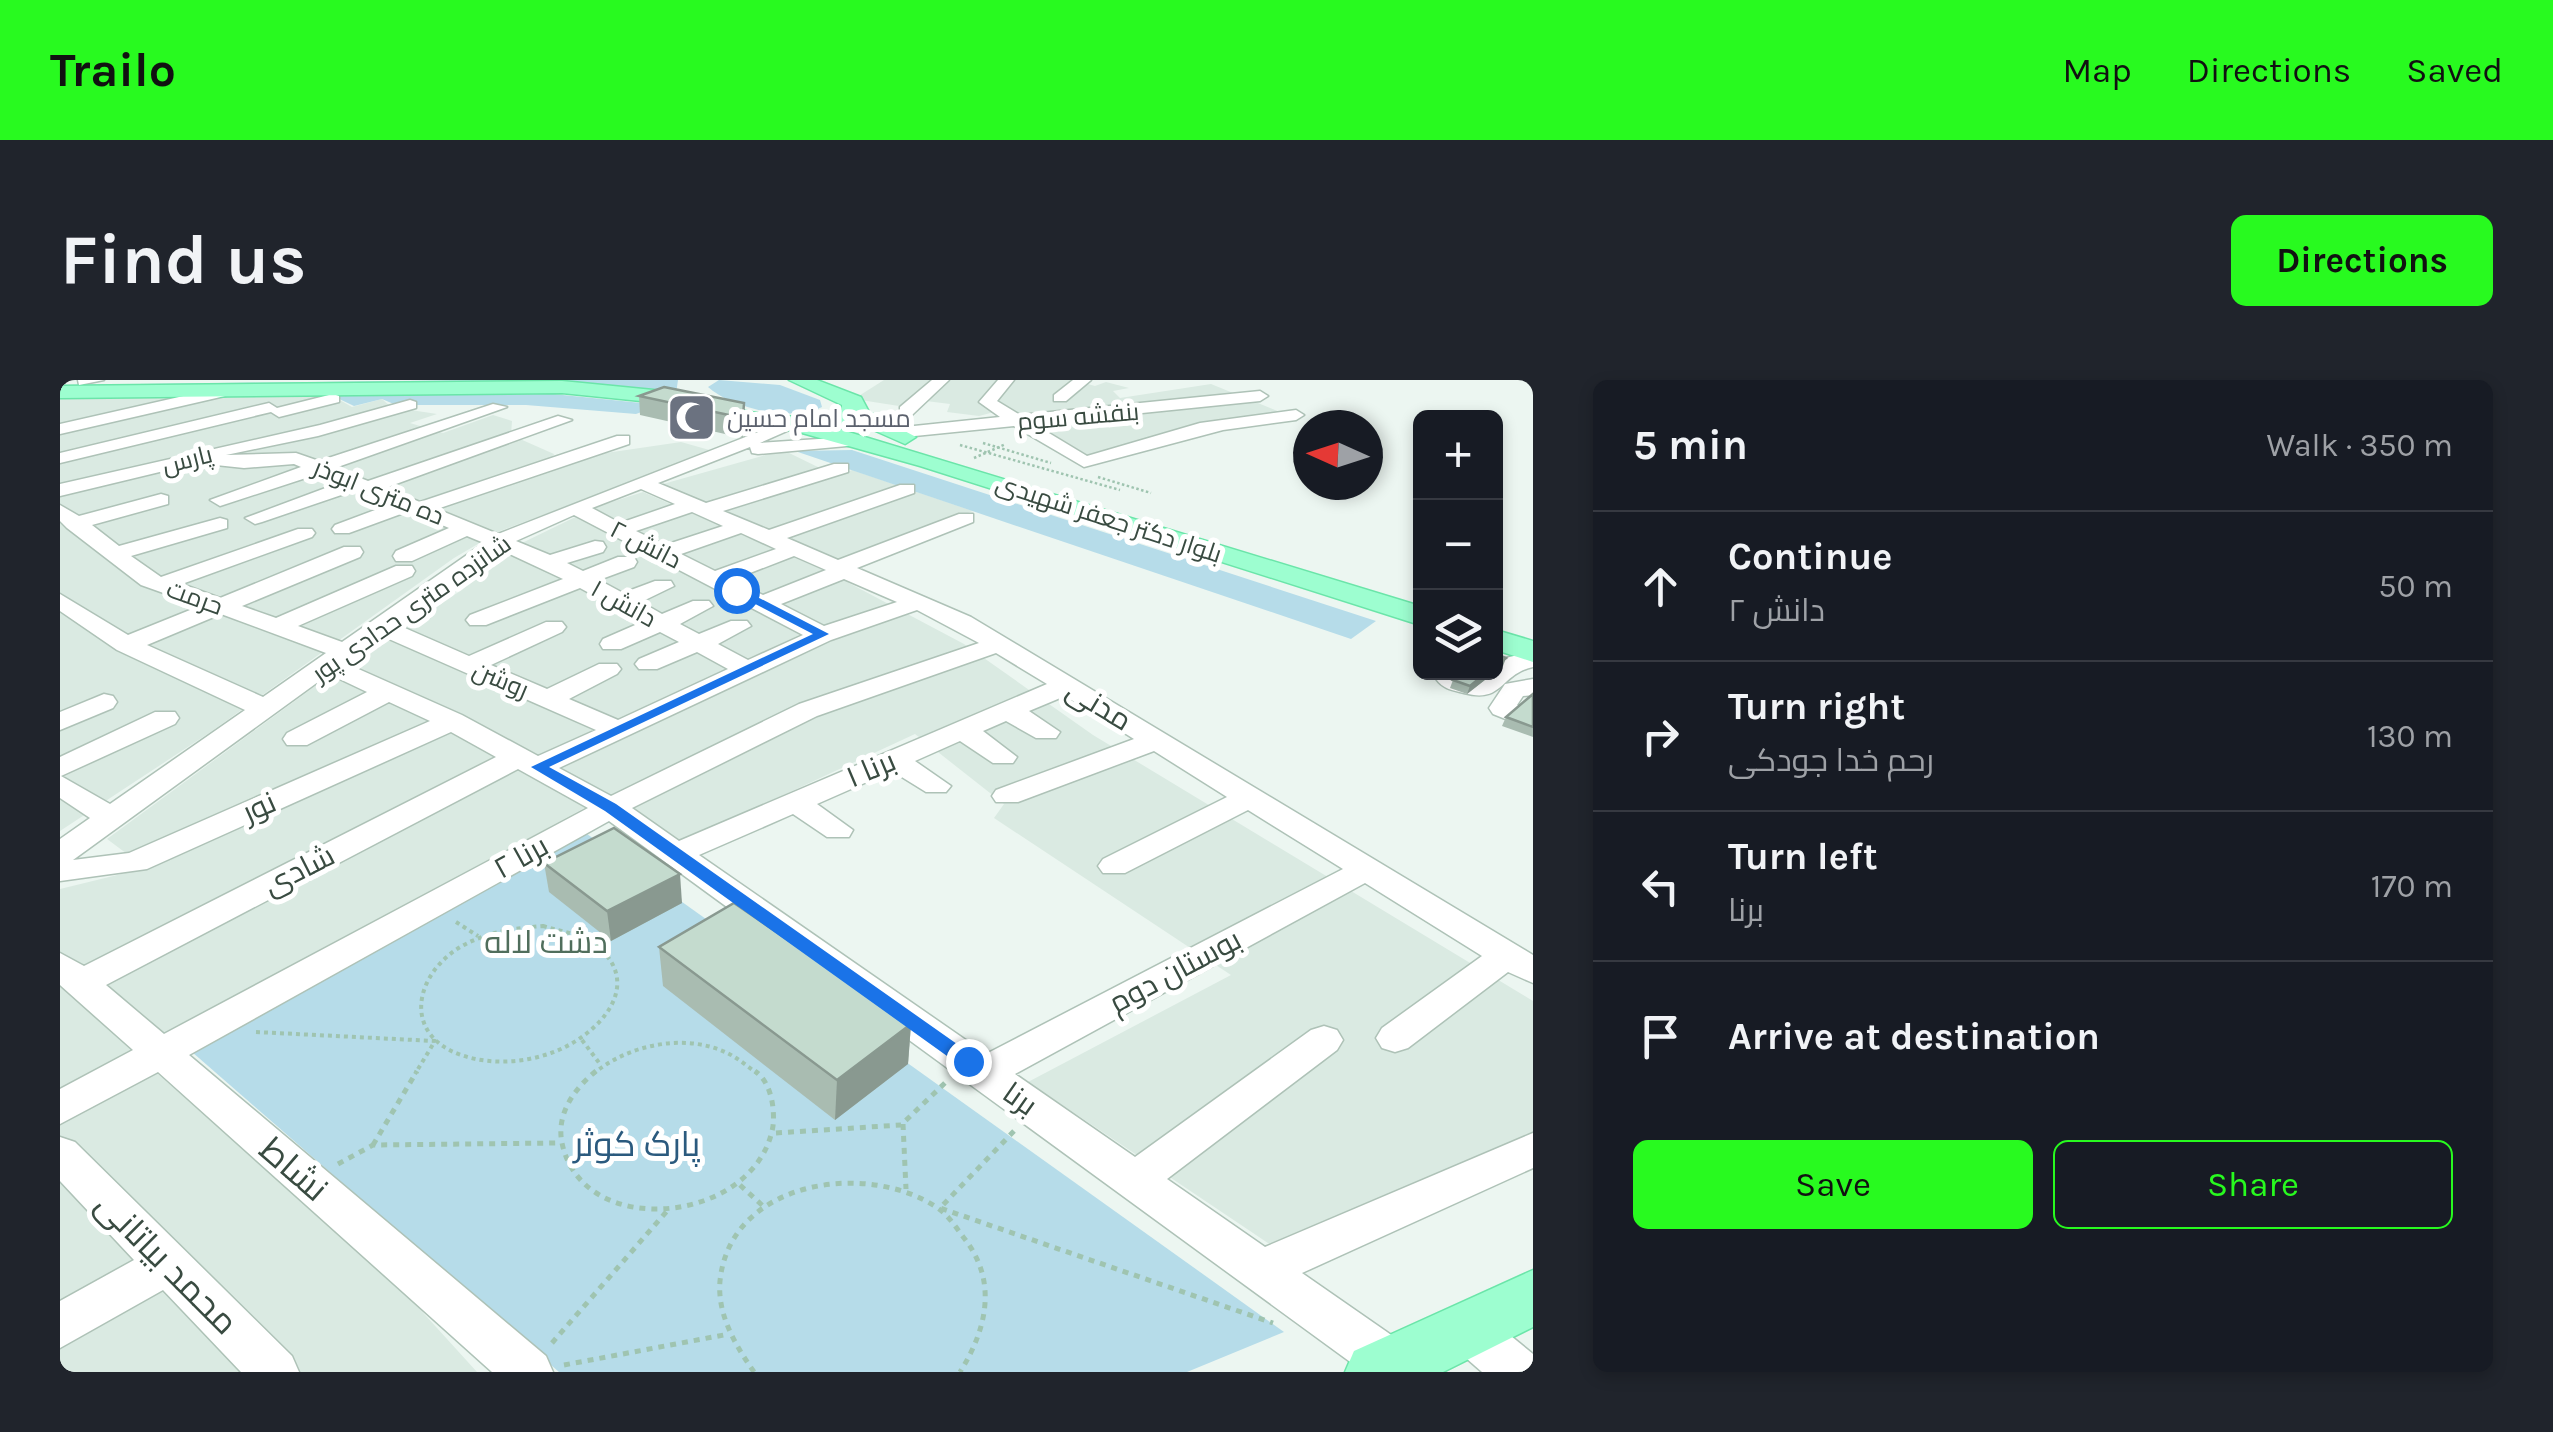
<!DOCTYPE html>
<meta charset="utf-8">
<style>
:root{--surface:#171b24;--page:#20242c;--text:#f1f3f6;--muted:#9ea1a6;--line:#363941;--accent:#28fa1f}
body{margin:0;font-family:Karla,Cairo,sans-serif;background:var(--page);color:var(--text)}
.controls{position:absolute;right:30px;top:30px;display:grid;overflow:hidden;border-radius:15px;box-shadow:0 5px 15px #0003}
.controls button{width:90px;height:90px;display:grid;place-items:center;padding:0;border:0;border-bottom:2px solid var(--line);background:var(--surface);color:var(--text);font:50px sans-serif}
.compass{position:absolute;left:1233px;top:30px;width:90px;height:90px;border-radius:50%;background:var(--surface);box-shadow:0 5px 15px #0003;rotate:273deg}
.stop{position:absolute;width:30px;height:30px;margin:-22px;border:8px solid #1a73e8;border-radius:50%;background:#fff}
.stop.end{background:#1a73e8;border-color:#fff;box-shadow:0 2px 10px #0008}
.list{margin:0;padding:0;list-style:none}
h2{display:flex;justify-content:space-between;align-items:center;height:130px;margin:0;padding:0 40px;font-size:42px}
h2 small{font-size:32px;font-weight:400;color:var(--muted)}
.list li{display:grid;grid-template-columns:65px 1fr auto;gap:30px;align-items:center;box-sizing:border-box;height:150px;padding:0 40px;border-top:2px solid var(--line)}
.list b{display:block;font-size:38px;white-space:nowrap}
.list p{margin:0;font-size:32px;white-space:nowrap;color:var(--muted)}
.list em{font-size:32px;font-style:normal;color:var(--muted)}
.actions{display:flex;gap:20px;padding:30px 40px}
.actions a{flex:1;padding:22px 0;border:2px solid var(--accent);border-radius:15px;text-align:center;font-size:35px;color:var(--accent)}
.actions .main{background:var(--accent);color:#111}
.icon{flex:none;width:55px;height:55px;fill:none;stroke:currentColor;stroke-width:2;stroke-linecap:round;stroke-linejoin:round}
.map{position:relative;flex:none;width:1473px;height:992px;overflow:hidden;border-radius:15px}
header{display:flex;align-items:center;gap:60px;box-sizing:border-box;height:140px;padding:0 50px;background:var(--accent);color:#111}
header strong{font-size:48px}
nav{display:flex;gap:55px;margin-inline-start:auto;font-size:35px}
.intro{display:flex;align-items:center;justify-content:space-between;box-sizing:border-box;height:240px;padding:0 60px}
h1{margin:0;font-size:70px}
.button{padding:25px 45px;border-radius:15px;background:var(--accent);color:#111;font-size:35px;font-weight:700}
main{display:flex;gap:60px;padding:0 60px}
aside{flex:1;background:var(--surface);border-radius:15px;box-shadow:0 5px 15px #0003}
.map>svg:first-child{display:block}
.residential{fill:#daeae2}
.green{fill:#b6dce9}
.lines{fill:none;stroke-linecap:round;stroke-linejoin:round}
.minor-casing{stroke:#aec2b7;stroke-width:3}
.major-casing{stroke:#6be5a9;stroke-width:3}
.path-far2{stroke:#9fc4b0;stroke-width:2.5;stroke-dasharray:2.5 2.5;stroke-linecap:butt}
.path-far1{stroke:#9fc4b0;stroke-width:4;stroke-dasharray:4 4;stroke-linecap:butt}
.path{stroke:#9fc4b0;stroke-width:5;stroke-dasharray:6 6;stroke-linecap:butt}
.minor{fill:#fff;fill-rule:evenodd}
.major{fill:#9dfed0;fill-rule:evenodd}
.wall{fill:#a9bcb1}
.shaded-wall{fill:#899990}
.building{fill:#c4dbce;stroke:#899990;stroke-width:2.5}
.route{fill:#1a73e8}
.labels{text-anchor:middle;stroke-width:10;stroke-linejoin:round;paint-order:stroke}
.far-street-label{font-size:25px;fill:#394b41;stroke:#fff}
.far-worship-label{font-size:25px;fill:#5b616d;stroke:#fff;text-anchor:start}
.street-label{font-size:30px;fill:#394b41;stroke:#fff}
.neighbourhood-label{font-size:32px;fill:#506e5c;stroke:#fff}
.near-park-label{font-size:35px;fill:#2b5a7e;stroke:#fff}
.near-street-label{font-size:35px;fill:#394b41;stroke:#fff}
</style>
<header>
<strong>Trailo</strong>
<nav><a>Map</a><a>Directions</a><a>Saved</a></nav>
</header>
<div class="intro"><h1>Find us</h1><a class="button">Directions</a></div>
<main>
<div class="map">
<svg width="1473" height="992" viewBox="0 0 1473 992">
<rect width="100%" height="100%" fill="#ecf6f1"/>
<g class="residential">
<path d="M824 0H1013L1035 6 1046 2 1069 8 1053 11 1060 18 1151 4 1225 34 1029 77 949 28 919 36 887 32 890 24 850 19 839 26 794 19Z"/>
<path d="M271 15 292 27 322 19 331 27 377 34 350 43 383 53 433 35 452 41 451 55 494 74 491 81 621 62 653 71 440 151 394 178 152 351 0 451V19Z"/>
<path d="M723 70 766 91 779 95 792 90 913 131 785 179 768 181 596 106Z"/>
<path d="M583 112 772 194 904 264 1033 355 1473 621V787L1239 884 968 702 1171 595 934 438 944 424 855 354 618 464 550 414 74 673 337 904 417 992H0V509L86 488 47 459 303 271 402 210 429 179 536 127Z"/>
</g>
<g class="green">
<path d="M412 0H618L616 14 559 7 0 10V5Z"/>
<path d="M659 0 720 5 760 20 762 27C734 42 672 29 648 7Z"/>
<path d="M493 14 601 25 576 34 466 25H336L322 19 294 26 271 15Z"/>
<path d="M792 70 1316 241 1291 259 735 71Z"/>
<path d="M520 449 1224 952 1127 992H499L132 672Z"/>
</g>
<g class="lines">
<defs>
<g id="minor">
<path d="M18 0H44L19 5Z"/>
<path d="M872 0H889L852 35H840V27Z"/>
<path d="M938 0H954L937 21 960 35 1200 11 1208 16 1200 21 974 44 1027 76 1140 43 1236 30 1244 35 1236 40 1163 50 1024 87 954 46 835 58 826 53 835 48 940 37 919 22Z"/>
<path d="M1013 0H1031L1006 21H994V15Z"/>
<path d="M172 5 180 10 178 13 0 54V44Z"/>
<path d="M273 14 279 16V22L219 37 211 32 0 83V73L209 23 217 28Z"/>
<path d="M350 20 356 22V28L258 56 166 75 236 73 259 81 433 24 447 27 275 88 308 101 498 36 512 40 325 108 360 122 557 56H569V64L377 129 438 154 729 40 743 44 700 63 804 56V64L798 65 698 74 692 73 690 67 598 103 646 123 774 84H788V92L663 131 709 150 840 105H854V113L727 158 778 180 899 134H913V142L797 188 911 237 1473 575V603L1448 592 1348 668 1335 672 1322 668 1316 658 1322 648 1422 576 1305 503 955 694 1075 777 1251 650 1264 646 1277 650 1283 660 1277 670 1107 799 1205 867 1473 753V788L1242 893 1350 968 1358 984 1354 992H1304L549 441 129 675 486 976 493 992H432L98 692 0 744V709L73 670 0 605V573L24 586 436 377 391 352 87 489 0 501V459L30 438 0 418V377L95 332H115L119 338 115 344 1 396 50 424 185 330 57 270 0 231V214L68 255 140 226 81 205 7 148 0 141V125L19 136 101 114 108 116V124L32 145 59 166 160 138 167 140V148L71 176 101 197 238 149H252L255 153 252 157 122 204 160 218 284 167H300L303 172 300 177 182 226 216 238 336 186H352L355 191 352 196 238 246 282 262 424 163 407 156 352 181H336L333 176 336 171 389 148 349 131 289 153H275L272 149 275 145 331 124 296 110 202 142 195 144 185 138 279 103 258 94 160 126 150 120 241 87 234 84 184 88 137 83 0 116V104L260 45ZM581 109 615 124 560 143 532 128ZM632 132 663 146 605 165 576 151ZM514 135 743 255 688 280 658 264 691 246 687 241H671L639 254 620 244 653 226 649 221H633L602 234 581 222 614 206 611 201H595L563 213 539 200 574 187 577 182 574 177H558L523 191 507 183 543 172 546 167 543 162 535 161 490 175 456 161ZM681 153 716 169 655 191 621 174ZM441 170 503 199 410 235 406 240 410 245H426L520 208 582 242 543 259 540 264 543 269H561L600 252 619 262 579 279 575 284 579 289H597L637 272 668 289 558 340 509 319 557 294 561 289 557 284H539L487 309 431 285 502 252 506 247 502 242H486L409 276 338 245ZM734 176 766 190 703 215 672 200ZM784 199 837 222 764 246 721 224ZM857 230 919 263 739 324 551 416 499 388 771 260ZM161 234 266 273 203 317 87 265ZM322 256 536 350 478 376 402 335 285 283ZM936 273 987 304 619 461 572 428 757 336ZM269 294 307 312 227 353 223 359 227 365H247L329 322 370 341 69 473 13 480ZM1005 316 1074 359 936 410 932 416 936 422H958L1094 371 1167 417 1043 479 1038 486 1043 493H1065L1188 430 1283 489 926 674 639 475 733 434 767 457H789L793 450 757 424 832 391 866 412H886L891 406 855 381 900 361 933 383H953L957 377 923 351 946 341 976 358H996L1000 352 969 331ZM458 389 528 428 104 654 46 605Z"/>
<path d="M1473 271V287C1440 294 1443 324 1404 313 1392 310 1383 309 1376 299L1381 292H1410L1406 298 1417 301 1426 292H1436V284L1442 279Z"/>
<path d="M1473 299V315L1463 316 1457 325 1473 332V350L1433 334 1429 328 1445 304Z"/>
<path d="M44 314 53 316 57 322 53 328 0 350V332Z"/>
<path d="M0 757 15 762 232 976 239 992H181L103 910 0 968V921L74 880 0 801Z"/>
<path d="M1407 927 1424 934 1473 974V992H1422L1390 964 1383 949 1390 934Z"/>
</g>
<g id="major">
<path d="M729 0H757L801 17 809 32 856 57 845 64 793 41 772 47 1360 226V245L860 86 735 51 658 38 620 25 502 13 0 18V6L502 1 624 13 670 28 711 36 756 37 782 30V25Z"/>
<path d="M1436 250 1473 261V282L1436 270Z"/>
<path d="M1473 890V947L1383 992H1285L1294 971Z"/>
</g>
</defs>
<use href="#minor" class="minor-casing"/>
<use href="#major" class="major-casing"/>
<g class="path-far2">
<path d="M923 63 991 83"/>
<path d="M900 65 1060 110"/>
<path d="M914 78 946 64"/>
<path d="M1038 97 1091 113"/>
</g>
<g class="path-far1">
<path d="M396 542 418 556"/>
<path d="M483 546C499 551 520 554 533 563 588 603 539 656 491 673 463 683 430 685 401 675 341 654 355 593 402 566 427 552 455 548 483 546Z"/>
<path d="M196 652 375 661 355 694"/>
<path d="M522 660 540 684"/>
<path d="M533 694C568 665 623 653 665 672 677 677 688 687 698 694"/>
</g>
<g class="path">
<path d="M536 691C514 709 496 734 502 763 523 863 697 843 713 746 715 728 711 702 695 691"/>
<path d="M843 744 846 809"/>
<path d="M954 751 880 828 1213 943"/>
<path d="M716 753 841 745 886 702"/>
<path d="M313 765 357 691"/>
<path d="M278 784 313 765 498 763"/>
<path d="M680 805 704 827"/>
<path d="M492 963 607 831"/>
<path d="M504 985 669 954"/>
<path d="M694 992C676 966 657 935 660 901 670 799 810 780 879 829 889 836 897 849 904 858 938 901 927 949 900 992"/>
</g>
<use href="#minor" class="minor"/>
<use href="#major" class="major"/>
</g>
<g class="wall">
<path d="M579 16 684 23 683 58 580 35Z"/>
<path d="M1435 292 1407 314 1390 308 1393 300Z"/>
<path d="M1473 314V357L1442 346 1446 337Z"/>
<path d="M484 483 622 523 551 561 489 512Z"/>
<path d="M599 567 851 644 848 684 775 740 603 606Z"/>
</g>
<g class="shaded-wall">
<path d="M1446 278 1443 286 1436 292V286Z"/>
<path d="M1427 292H1435L1407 314 1410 306Z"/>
<path d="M620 494 622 523 551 561 547 531Z"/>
<path d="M851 644 848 684 775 740 777 700Z"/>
</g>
<g class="building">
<path d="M604 7 684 23 683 38 579 16Z"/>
<path d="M1436 274 1446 278 1436 286Z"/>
<path d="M1403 292H1427L1410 306 1393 300Z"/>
<path d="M1473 314V347L1446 337Z"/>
<path d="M554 448 620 494 547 531 484 483Z"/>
<path d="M674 523 851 644 777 700 599 567Z"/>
</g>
<path class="route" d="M672 208H680L769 254 489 387 556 424 914 676V686H901L545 431 471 387 753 254 672 212Z"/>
<defs>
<symbol id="mosque-square" viewBox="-11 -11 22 22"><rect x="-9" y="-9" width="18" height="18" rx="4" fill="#6b7280" stroke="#fff"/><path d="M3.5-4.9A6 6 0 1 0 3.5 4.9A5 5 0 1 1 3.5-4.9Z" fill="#fff"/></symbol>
</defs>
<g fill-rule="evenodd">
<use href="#mosque-square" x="604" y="10" width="55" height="55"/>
</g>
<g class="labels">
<g class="far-street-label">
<text transform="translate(1018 36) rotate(-5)" y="9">بنفشه سوم</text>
<text transform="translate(127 79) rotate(-14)" y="9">پارس</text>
<text transform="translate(319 111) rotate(22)" y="9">ده متری ابوذر</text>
<text transform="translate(1049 138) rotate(18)" y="9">بلوار دکتر جعفر شهیدی</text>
<text transform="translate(586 164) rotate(27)" y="9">دانش ۲</text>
<text transform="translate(135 217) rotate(20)" y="9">حرمت</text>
<text transform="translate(564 223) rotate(29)" y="9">دانش ۱</text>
<text transform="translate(351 228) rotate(-35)" y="9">شانزده متری حدادی پور</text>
<text transform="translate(441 299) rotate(23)" y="9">روشن</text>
</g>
<g class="far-worship-label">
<text x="667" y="47">مسجد امام حسین</text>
</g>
<g class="street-label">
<text transform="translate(1039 325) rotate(31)" y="10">مدنی</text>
<text transform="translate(811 389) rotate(-23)" y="10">برنا ۱</text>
<text transform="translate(199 427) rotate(-24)" y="10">نور</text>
<text transform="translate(461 477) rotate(-29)" y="10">برنا ۲</text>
<text transform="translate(239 490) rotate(-27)" y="10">شادی</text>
<text transform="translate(1115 591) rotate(-28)" y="10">بوستان دوم</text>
<text transform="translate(960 719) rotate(35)" y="10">برنا</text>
</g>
<g class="neighbourhood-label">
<text x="486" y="573">دشت لاله</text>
</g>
<g class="near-park-label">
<text x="577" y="776">پارک کوثر</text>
</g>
<g class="near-street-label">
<text transform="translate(234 789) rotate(41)" y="12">نشاط</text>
<text transform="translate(107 883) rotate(45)" y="12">محمد بیاتانی</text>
</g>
</g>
</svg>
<div class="controls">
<button>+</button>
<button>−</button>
<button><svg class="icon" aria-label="layers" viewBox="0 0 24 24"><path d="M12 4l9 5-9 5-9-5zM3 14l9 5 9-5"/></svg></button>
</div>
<svg class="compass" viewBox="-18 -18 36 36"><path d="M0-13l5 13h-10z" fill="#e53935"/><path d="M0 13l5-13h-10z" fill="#9ea1a6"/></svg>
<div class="stop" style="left:676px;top:210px"></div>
<div class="stop end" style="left:908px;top:681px"></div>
</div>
<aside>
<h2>5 min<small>Walk · 350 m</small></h2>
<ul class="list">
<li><svg class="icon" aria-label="ahead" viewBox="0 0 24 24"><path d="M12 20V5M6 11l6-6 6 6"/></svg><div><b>Continue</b><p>دانش ۲</p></div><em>50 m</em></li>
<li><svg class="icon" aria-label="right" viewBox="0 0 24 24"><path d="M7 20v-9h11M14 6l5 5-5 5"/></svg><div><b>Turn right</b><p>رحم خدا جودکی</p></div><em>130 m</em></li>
<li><svg class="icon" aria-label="left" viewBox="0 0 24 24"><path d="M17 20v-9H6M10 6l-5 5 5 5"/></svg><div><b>Turn left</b><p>برنا</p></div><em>170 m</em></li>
<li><svg class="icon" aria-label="arrive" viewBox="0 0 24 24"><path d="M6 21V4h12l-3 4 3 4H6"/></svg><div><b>Arrive at destination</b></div></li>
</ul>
<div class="actions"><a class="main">Save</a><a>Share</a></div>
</aside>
</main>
